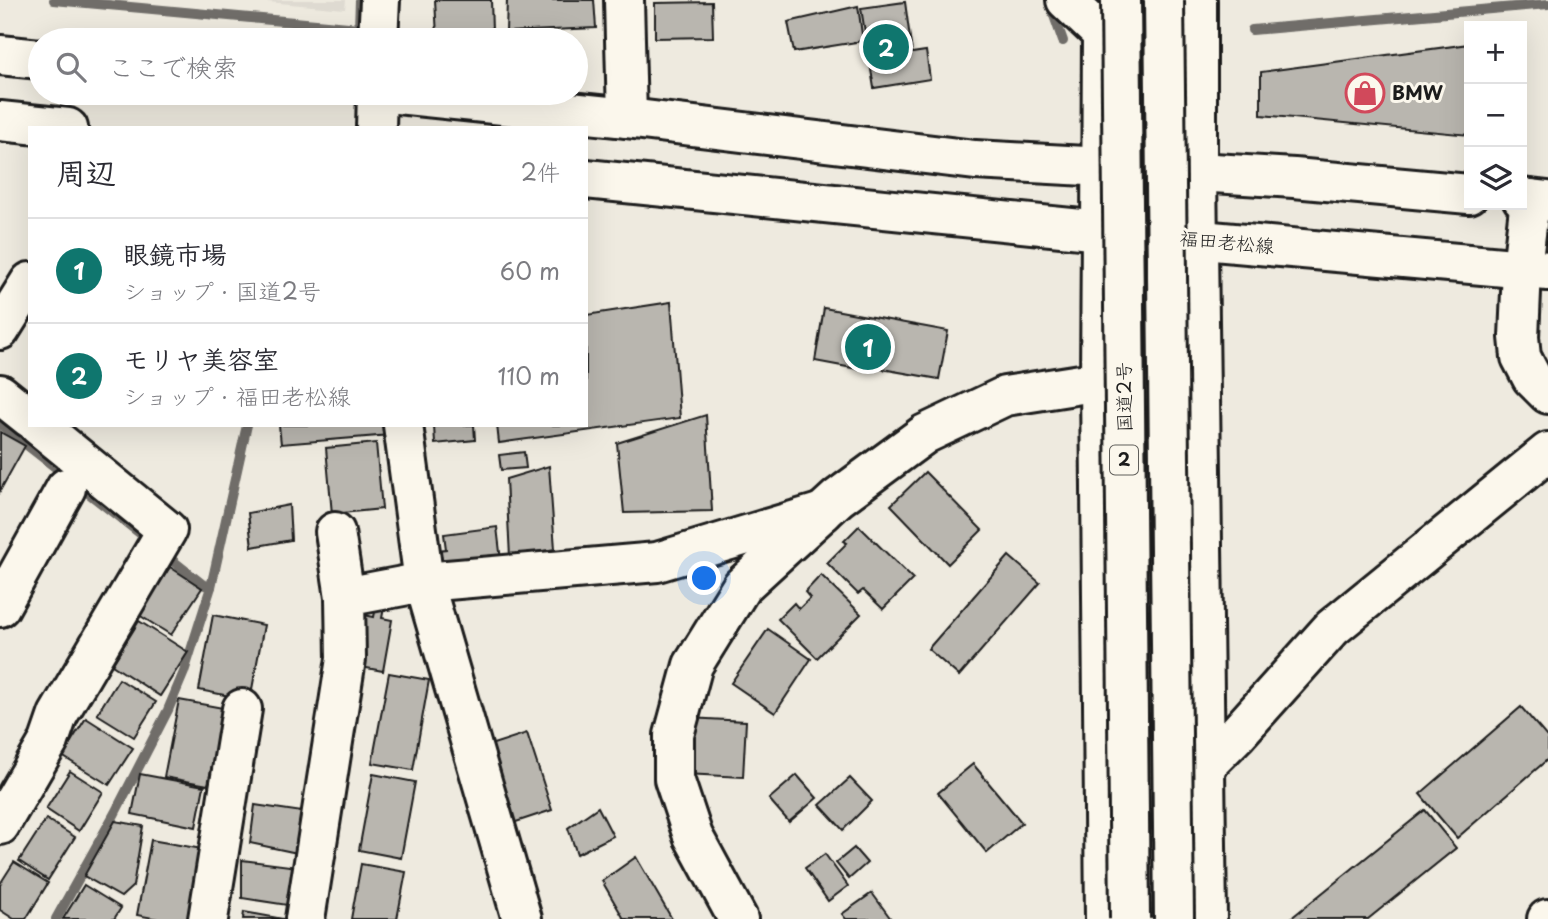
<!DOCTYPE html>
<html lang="ja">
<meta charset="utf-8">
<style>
:root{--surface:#fff;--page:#f7f7f7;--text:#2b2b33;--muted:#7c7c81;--line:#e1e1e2;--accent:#0f766e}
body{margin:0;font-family:"Playpen Sans","Klee One",sans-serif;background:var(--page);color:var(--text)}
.controls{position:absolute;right:21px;top:21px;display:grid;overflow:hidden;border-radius:0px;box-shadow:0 7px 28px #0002}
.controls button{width:63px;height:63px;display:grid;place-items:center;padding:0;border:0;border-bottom:2px solid var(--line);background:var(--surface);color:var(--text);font:35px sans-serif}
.you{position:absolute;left:705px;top:579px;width:24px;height:24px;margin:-18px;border:5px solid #fff;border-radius:50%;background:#1a73e8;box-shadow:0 0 0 10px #1a73e833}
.badge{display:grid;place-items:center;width:46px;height:46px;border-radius:50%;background:var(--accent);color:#fff;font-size:23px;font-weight:700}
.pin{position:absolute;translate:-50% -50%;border:4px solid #fff;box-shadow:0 2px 7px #0006}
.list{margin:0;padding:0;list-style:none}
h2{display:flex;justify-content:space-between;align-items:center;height:91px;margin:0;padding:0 28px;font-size:30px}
h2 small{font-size:23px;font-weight:400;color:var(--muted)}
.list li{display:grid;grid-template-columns:46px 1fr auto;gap:21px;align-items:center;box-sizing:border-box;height:105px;padding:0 28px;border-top:2px solid var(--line)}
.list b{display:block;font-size:26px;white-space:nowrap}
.list p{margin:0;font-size:23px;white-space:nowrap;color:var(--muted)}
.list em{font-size:23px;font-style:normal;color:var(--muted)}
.icon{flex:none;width:38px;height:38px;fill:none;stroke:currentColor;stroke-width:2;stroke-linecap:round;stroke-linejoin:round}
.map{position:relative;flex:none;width:1548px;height:919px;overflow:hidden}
.search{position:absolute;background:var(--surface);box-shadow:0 7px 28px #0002;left:28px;top:28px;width:560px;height:77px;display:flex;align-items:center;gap:18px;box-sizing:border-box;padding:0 24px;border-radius:38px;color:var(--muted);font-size:26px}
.panel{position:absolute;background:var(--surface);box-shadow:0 7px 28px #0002;left:28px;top:126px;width:560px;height:301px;border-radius:0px}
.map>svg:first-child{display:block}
.built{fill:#dedad1}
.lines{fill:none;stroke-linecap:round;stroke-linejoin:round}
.stream{stroke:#6f6d69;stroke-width:10}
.building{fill:#b9b6af;stroke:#1c1c1c;stroke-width:2}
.minor-casing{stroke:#1c1c1c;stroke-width:44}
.major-casing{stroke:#1c1c1c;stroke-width:44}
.highway-casing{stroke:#1c1c1c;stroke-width:44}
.minor{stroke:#fbf7ec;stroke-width:38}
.major{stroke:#fbf7ec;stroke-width:38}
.highway{stroke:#fbf7ec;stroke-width:38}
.highway-bridge-casing{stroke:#1c1c1c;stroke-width:44;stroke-linecap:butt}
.highway-bridge{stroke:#fbf7ec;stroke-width:38}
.labels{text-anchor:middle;stroke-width:6;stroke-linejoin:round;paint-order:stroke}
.shield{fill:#fbf7ec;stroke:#5f5e5a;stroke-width:2}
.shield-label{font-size:18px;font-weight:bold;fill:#1c1c1c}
.poi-label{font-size:19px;font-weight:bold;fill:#1c1c1c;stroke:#fbf7ec;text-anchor:start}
.street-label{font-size:19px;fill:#1c1c1c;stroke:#fbf7ec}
</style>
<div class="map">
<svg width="1548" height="919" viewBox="0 0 1548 919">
<rect width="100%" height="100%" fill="#eeeadf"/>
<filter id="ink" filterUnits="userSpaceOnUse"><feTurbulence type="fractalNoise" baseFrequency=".0143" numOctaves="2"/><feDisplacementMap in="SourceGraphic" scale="14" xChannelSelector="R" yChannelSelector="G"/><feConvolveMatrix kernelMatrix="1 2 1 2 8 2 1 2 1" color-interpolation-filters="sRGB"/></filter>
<g filter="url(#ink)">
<path class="built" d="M245 0H346L345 9Z"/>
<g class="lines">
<g class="stream">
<path d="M54 0 359 28 360 0"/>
<path d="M1051 7 1063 41"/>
<path d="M1252 30 1548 4"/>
<path d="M0 424 146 538"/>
<path d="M168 557 202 584 211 587"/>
<path d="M56 919 115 813 168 710 184 672 211 587 247 425"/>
</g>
</g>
<g class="building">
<path d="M435 0H491L492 31 437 36Z"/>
<path d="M507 0H594L596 28 506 32Z"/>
<path d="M712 2 713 37 655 38V3Z"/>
<path d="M905 2 912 53 926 51 930 79 874 88 861 8Z"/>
<path d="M858 6 863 41 794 52 788 22Z"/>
<path d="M1469 44V135L1261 115V72Z"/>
<path d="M671 302 680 418 499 443 497 425H586V315Z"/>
<path d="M824 308 948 331 939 379 859 365 858 369 815 361Z"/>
<path d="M706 415 712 511 624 513 617 443Z"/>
<path d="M279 425H389L390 435 281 444Z"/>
<path d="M434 425H474L475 440 435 444Z"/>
<path d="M0 432 25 446 0 491Z"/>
<path d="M376 443 382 509 332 514 326 448Z"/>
<path d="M524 452 526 468 501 470 499 455Z"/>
<path d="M549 466 555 549 510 557 506 479Z"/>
<path d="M925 472 982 530 948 564 891 505Z"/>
<path d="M289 505 291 540 252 547 248 513Z"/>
<path d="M859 526 913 579 883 609 863 590 858 594 827 563 847 543 844 541Z"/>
<path d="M497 527 501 561 439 569 437 550 446 549 444 534Z"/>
<path d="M1009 556 1040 583 959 676 928 649Z"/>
<path d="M170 567 202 588 171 635 139 615Z"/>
<path d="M821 575 861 614 817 658 778 619 794 603 799 609 810 598 805 592Z"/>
<path d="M377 602 385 603 382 618 392 620 383 671 350 665 359 614 374 617Z"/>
<path d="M213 615 264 625 250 700 199 690Z"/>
<path d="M139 621 188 652 160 696 112 665Z"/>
<path d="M768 629 811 659 775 713 731 683Z"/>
<path d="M389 673 429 680 413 770 372 763Z"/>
<path d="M119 679 156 702 134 737 97 714Z"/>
<path d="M179 700 223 708 208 785 164 777Z"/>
<path d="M1521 707 1548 738V759L1457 838 1420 794Z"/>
<path d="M86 718 133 748 109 785 62 756Z"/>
<path d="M688 718 746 721 743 777 685 774Z"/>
<path d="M527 733 552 810 507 825 481 748Z"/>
<path d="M973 764 1022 823 987 853 938 793Z"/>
<path d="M70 771 103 792 79 831 46 809Z"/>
<path d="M140 774 204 786 196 827 132 814Z"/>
<path d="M373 774 415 782 401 858 359 850Z"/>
<path d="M797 775 817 798 789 822 769 799Z"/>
<path d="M850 778 872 801 843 830 820 805Z"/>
<path d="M255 805 309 813 302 854 250 843Z"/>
<path d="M598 807 613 836 577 854 568 828Z"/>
<path d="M1425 810 1456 848 1368 919H1290Z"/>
<path d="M46 819 75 837 48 880 19 861Z"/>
<path d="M115 821 143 826 133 886 121 897 84 876Z"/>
<path d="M151 840 208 850 195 919H158L137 915Z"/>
<path d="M854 848 867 863 849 879 836 863Z"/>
<path d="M825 854 848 886 828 901 805 868Z"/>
<path d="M636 857 672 919H624L602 881Z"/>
<path d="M242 860 298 867 287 905 242 898Z"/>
<path d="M14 862 48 883 26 919H14L0 910V884Z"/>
<path d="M361 864 406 872 397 919H351Z"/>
<path d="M84 885 121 908 114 919H63Z"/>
<path d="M872 893 891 919H846L842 914Z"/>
<path d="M244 912 283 919H243Z"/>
</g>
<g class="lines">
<defs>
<g id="minor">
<path d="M624 0 627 118"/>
<path d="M378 40 380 0"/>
<path d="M0 55 40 59"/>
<path d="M388 93 627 118 975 160 1197 172"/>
<path d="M0 121 68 128"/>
<path d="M376 128 377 93"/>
<path d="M586 179 1101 231"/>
<path d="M1530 199 1522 269 1519 337 1521 357 1532 378 1548 394"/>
<path d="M0 330 30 282"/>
<path d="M0 394 30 418"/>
<path d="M403 425 424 582 522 919"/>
<path d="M335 532 345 597"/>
<path d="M0 607 66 488"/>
<path d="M1206 765 1236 735 1332 628 1548 452"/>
<path d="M0 825 49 741 58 715 167 530 38 425"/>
<path d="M208 919 242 709"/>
<path d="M305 919 346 659 345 597 424 582 657 562 823 512"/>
<path d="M738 919 693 836 674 779V735L693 665 742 586 838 498 925 434 1005 396 1100 381"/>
<path d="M1547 919H1548"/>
</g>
<g id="major">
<path d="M1066 0 1102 34 1197 172 1294 178 1469 194"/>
<path d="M1102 34 1101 231 1548 271"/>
<path d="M1522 198 1548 201"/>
</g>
<g id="highway">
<path d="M1197 0V172L1207 919"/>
<path d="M1101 231 1100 381 1105 919"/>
</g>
</defs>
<use href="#minor" class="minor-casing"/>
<use href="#major" class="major-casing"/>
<use href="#highway" class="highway-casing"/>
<use href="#minor" class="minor"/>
<use href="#major" class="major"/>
<use href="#highway" class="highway"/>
<defs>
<g id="highway-bridge">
<path d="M1121 0 1130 919"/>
<path d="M1164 0 1174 919"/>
</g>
</defs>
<use href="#highway-bridge" class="highway-bridge-casing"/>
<use href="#highway-bridge" class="highway-bridge"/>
</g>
</g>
<defs>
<symbol id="shop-ring" viewBox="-11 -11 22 22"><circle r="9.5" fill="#fbf7ec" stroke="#d1495b" stroke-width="1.5"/><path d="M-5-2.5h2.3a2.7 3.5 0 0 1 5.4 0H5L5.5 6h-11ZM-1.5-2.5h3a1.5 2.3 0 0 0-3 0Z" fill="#d1495b"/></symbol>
</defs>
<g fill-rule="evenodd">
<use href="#shop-ring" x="1343" y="71" width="44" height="44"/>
</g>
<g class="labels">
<rect class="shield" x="1110" y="445.5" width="28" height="29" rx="5"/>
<g class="shield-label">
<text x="1124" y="466">2</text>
</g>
<g class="poi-label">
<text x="1392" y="100">BMW</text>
</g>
<g class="street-label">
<text transform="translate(1227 242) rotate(5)" y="7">福田老松線</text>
<text transform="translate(1124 397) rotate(-91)" y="7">国道2号</text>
</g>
</g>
</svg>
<div class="controls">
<button>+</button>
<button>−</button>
<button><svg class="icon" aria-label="layers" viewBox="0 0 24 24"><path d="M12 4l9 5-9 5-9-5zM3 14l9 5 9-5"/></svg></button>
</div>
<div class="you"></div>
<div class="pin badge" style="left:868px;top:347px">1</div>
<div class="pin badge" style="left:886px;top:47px">2</div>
<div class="search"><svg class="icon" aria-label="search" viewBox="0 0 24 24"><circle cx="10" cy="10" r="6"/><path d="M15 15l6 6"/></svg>ここで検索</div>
<section class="panel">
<h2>周辺<small>2件</small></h2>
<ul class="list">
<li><span class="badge">1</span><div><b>眼鏡市場</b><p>ショップ · 国道2号</p></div><em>60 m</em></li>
<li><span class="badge">2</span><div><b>モリヤ美容室</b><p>ショップ · 福田老松線</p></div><em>110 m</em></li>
</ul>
</section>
</div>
